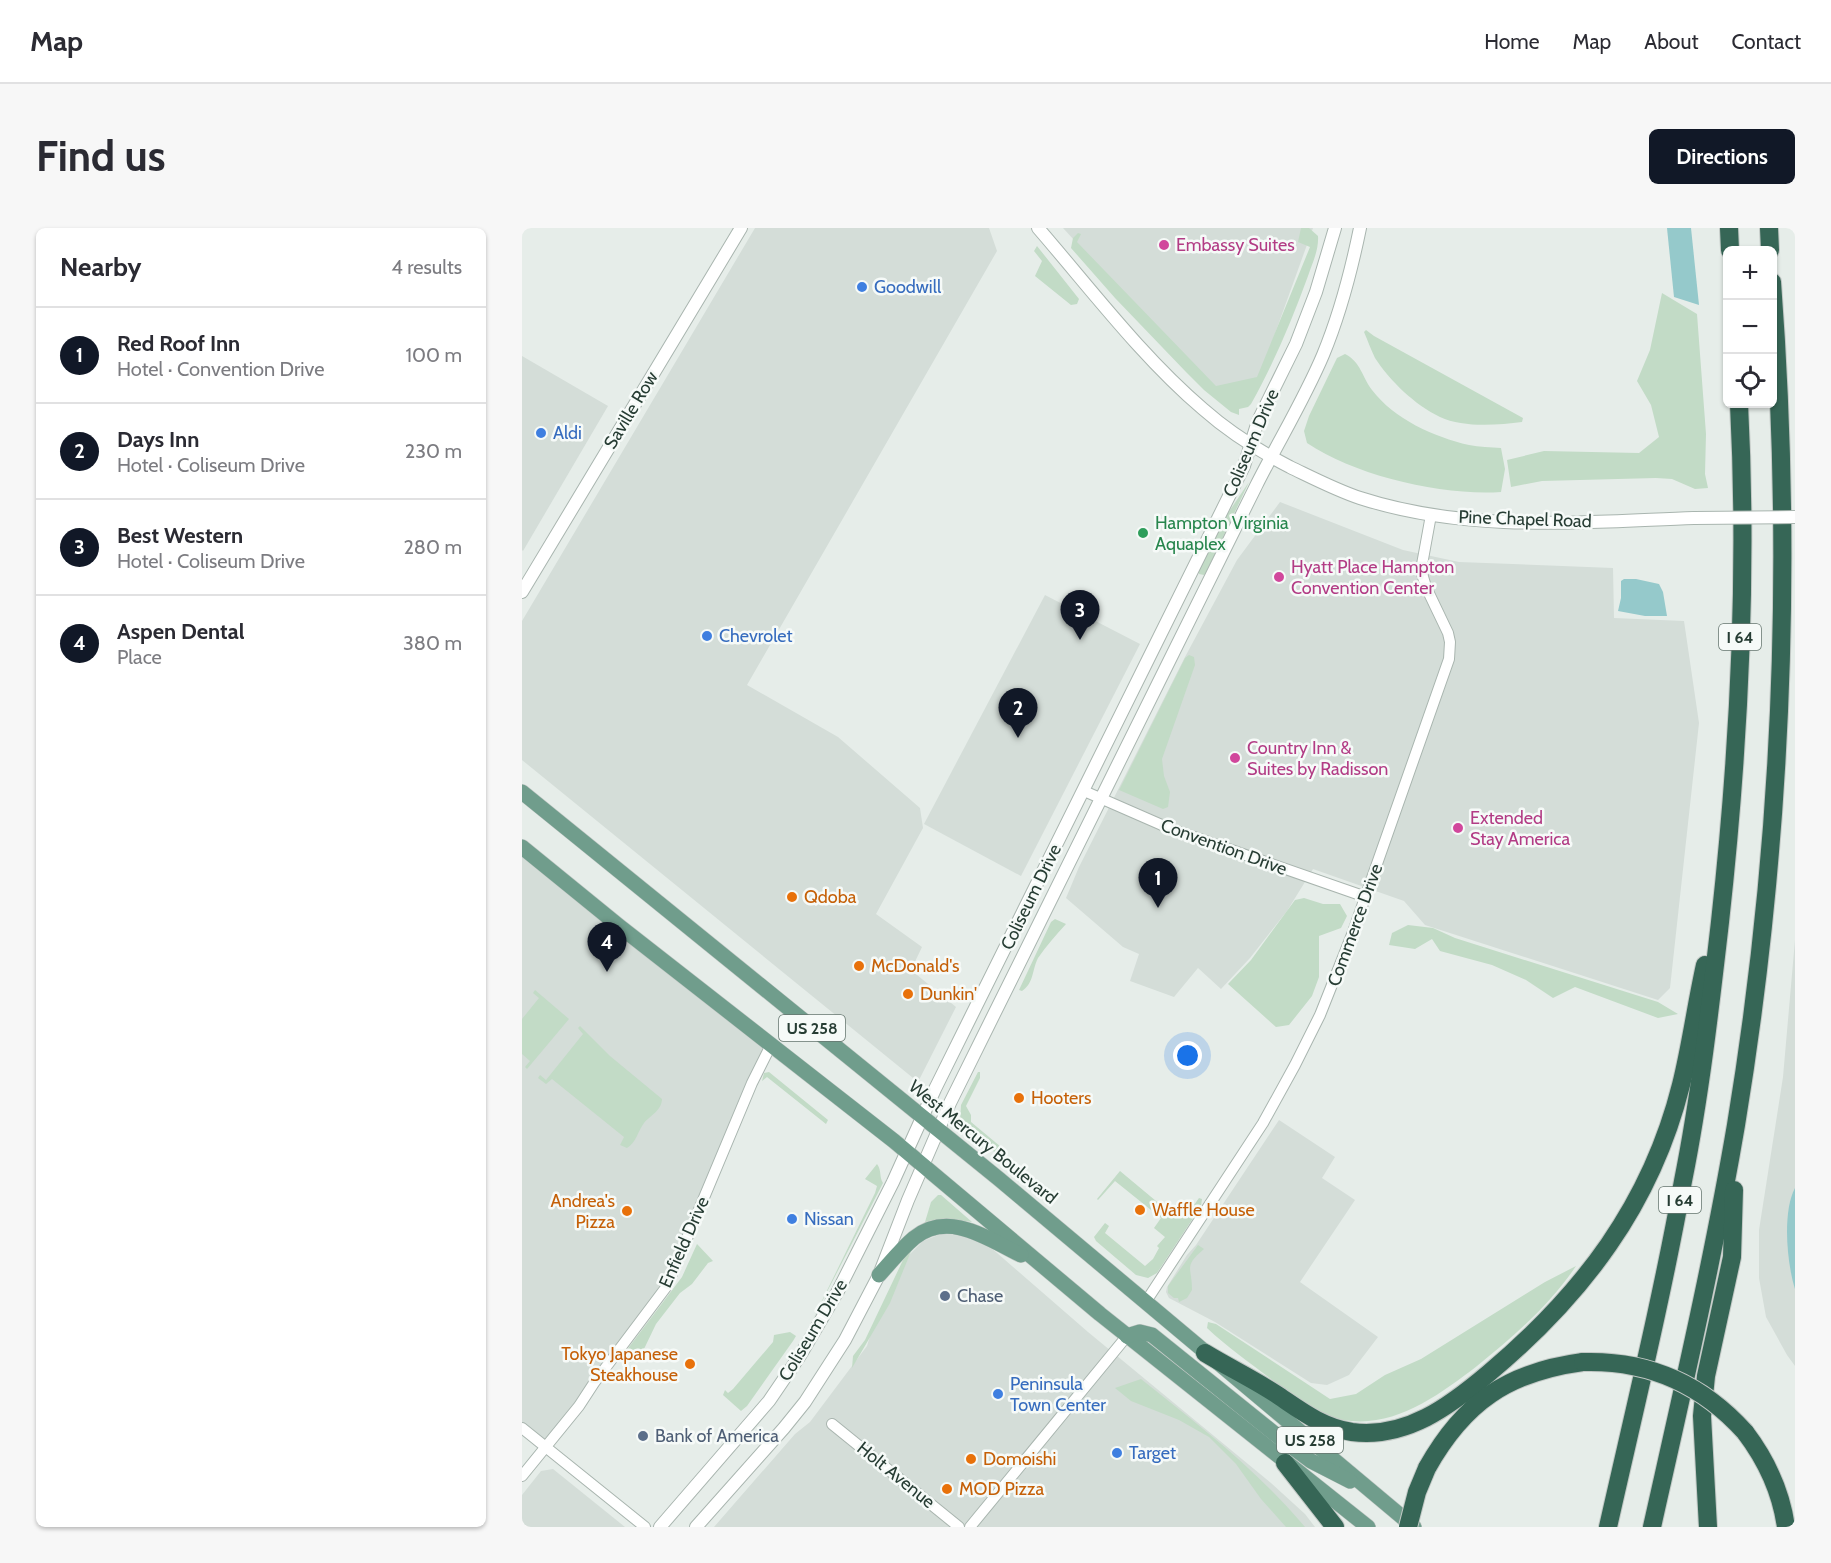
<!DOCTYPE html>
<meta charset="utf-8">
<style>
:root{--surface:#fff;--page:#f7f7f7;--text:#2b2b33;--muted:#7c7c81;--line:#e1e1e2;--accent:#111827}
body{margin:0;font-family:Cabin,sans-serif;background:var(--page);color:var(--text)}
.controls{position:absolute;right:18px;top:18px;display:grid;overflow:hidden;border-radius:9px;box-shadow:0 2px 4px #0004}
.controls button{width:54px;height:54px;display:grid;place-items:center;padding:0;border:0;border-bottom:2px solid var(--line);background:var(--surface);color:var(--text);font:30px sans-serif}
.you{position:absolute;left:666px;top:828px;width:21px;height:21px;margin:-15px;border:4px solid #fff;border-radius:50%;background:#1a73e8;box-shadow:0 0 0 9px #1a73e833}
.badge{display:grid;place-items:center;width:39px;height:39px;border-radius:50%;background:var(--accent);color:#fff;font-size:20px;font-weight:700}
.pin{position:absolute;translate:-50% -50px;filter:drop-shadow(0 2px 3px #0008)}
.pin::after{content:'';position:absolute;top:32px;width:21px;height:18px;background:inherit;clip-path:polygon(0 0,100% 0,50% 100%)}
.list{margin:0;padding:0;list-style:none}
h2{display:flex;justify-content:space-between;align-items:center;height:78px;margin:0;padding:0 24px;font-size:26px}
h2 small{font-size:20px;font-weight:400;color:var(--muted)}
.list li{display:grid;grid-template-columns:39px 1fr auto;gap:18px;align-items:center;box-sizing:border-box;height:96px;padding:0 24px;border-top:2px solid var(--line)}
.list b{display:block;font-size:22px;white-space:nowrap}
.list p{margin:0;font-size:20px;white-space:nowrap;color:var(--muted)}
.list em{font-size:20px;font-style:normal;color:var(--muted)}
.icon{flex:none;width:33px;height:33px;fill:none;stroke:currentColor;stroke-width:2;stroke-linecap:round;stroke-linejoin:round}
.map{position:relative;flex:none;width:1273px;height:1299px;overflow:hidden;border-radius:9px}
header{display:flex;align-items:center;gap:36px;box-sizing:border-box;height:84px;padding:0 30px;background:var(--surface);border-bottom:2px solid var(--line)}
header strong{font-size:28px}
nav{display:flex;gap:33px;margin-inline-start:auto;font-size:21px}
.intro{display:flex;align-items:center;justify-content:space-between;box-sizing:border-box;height:144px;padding:0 36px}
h1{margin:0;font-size:42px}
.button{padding:15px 27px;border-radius:9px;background:var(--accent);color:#fff;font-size:21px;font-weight:700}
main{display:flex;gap:36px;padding:0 36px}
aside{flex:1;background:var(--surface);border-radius:9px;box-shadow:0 2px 4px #0004}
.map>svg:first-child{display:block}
.built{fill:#d4ddd8}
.green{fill:#c2dbc6}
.water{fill:#95c9cb}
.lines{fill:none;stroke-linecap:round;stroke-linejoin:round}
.minor-casing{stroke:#a9b5af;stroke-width:12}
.tertiary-casing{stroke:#a9b5af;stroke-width:14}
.primary-casing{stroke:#c3c9c6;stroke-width:16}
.motorway-casing{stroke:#c3c9c6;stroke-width:20}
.minor{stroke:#fff;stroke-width:10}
.tertiary{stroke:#fff;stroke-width:12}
.primary{stroke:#709d8c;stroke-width:15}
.motorway{stroke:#366656;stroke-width:18}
.tertiary-bridge-casing{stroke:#a9b5af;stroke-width:14;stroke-linecap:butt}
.motorway-bridge-casing{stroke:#c3c9c6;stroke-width:20;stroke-linecap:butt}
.tertiary-bridge{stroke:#fff;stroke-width:12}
.motorway-bridge{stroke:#366656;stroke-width:18}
.hotel-dot{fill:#d1479c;stroke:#f6faf8;stroke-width:2}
.shop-dot{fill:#3f7fe0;stroke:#f6faf8;stroke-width:2}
.leisure-dot{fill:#2e9e5b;stroke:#f6faf8;stroke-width:2}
.food-dot{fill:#e8710a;stroke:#f6faf8;stroke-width:2}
.service-dot{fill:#5c6f8a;stroke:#f6faf8;stroke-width:2}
.labels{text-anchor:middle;stroke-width:5;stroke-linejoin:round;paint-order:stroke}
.shield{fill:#f6faf8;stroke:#65766f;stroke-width:1.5}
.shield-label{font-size:16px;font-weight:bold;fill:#273d34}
.hotel-label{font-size:18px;fill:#b23c85;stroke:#f6faf8;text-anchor:start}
.shop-label{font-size:18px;fill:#366cbe;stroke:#f6faf8;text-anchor:start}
.street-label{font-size:18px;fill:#273d34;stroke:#f6faf8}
.leisure-label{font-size:18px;fill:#27864d;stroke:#f6faf8;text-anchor:start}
.food-label{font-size:18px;fill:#c56008;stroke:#f6faf8;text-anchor:start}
.service-label{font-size:18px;fill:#4e5e75;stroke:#f6faf8;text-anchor:start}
</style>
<header>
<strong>Map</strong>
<nav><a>Home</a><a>Map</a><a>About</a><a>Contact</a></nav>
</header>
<div class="intro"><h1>Find us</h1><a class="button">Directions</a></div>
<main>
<aside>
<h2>Nearby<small>4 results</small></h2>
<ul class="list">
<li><span class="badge">1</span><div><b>Red Roof Inn</b><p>Hotel · Convention Drive</p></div><em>100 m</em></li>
<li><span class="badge">2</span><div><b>Days Inn</b><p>Hotel · Coliseum Drive</p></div><em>230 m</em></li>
<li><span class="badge">3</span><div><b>Best Western</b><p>Hotel · Coliseum Drive</p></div><em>280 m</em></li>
<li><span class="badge">4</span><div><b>Aspen Dental</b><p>Place</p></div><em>380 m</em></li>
</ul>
</aside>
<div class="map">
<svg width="1273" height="1299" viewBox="0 0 1273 1299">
<rect width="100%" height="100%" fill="#e6ede9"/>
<g class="built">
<path d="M233 0H467L475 23 225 457 316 509 398 580 401 600 354 686 400 719 389 742 434 779 396 854 0 532V393Z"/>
<path d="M541 0H791L736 153 691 163Z"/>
<path d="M0 128 86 178 1 323 0 322Z"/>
<path d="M758 274 881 322 937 334 1091 340 1092 390 1162 393 1177 495 1148 760 1136 772 903 697 882 673 791 641 765 683 728 730 699 761 676 740 652 769 608 753 617 726 601 719 544 670 557 639 663 429 715 332Z"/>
<path d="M523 367 618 416 499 648 402 596Z"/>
<path d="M0 619 246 817 145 1058 23 1219 0 1201Z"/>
<path d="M1273 712V1138L1265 1127 1244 1089 1237 1050V1002L1261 849Z"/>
<path d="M757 892 813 929 800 950 833 972 778 1054 856 1109 827 1147 805 1157 789 1155 693 1094 647 1070 644 1064 645 1059 665 1027 674 1017Z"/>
<path d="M419 1006 444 1008 467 1018 566 1104 749 1255 783 1286 793 1299H192L273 1206 288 1194 345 1118 352 1095 388 1026 401 1013Z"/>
<path d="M31 1241 103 1299H0V1267L19 1243Z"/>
</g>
<g class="green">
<path d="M779 0H787L796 8C797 22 790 36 786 48 770 92 752 135 729 176L726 179 717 181V187L709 184 682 162 664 144 593 70 549 20 551 10 556 5 559 6 555 14 694 158 735 149 788 19 776 14Z"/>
<path d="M515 18 557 71 555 76 549 77 513 48 520 33 512 23Z"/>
<path d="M1140 65 1175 86 1184 206 1183 246 1186 260 1173 261 1150 251 1134 250 1020 253 989 259 985 232 1022 223 1117 225 1137 209 1129 177 1115 153 1128 122Z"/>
<path d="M844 102 852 108 1001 190 1000 194C976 197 941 200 918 189 893 177 868 153 853 130 849 122 846 113 842 104Z"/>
<path d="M823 126C839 134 840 149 850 162 872 191 912 209 947 217 957 219 969 219 979 220L983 241 979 264C920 268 834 248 785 215L782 203 787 188 815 130Z"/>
<path d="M727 254 685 343 682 347 677 346V342L706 285Z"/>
<path d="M667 427 672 429 673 437 640 531 642 548 648 564 646 579 641 581 597 562 663 430Z"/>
<path d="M782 670 801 676H818L825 688 819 700 797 708V749L790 768 767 797 754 799 706 756 729 732 773 672Z"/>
<path d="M533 691 544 696C534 707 524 718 516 730 510 742 512 755 500 763L497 762 529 694Z"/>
<path d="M886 697 911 700 933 710 1136 774 1156 786 1136 790 1053 759 1031 770 1004 752 970 737 918 723 910 711 893 721 867 717 870 705Z"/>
<path d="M13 762 47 791 5 841 3 839 8 833 0 826V791L17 770 11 765Z"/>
<path d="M58 798 88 828 140 871C140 882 129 887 122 895 116 903 114 915 105 920L98 917 102 909 30 851 24 856 16 850 18 847 24 852 61 806 56 800Z"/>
<path d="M247 844 306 892 304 896 245 849 240 853 242 845Z"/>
<path d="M456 844H458V850L444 878 449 887V894L485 924 481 929H478L438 894 439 877Z"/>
<path d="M355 936C360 943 357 949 361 955L290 1093 353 965 355 958 343 951Z"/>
<path d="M598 943 652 988 657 981 665 987 677 970 680 971 679 978 635 1045 626 1050 614 1047 574 1013 572 1009 583 995 587 998 583 1005 623 1038 631 1031 637 1020 635 1018 643 1009 632 1000 639 990 593 953 576 972 575 971Z"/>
<path d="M416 967H419L450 994C433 992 420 989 403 994L409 974Z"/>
<path d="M175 1016 191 1033 186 1035 170 1056 158 1065 134 1096 122 1121 108 1135 101 1127 160 1049Z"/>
<path d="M676 1017 682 1021C661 1039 670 1038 670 1062L665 1070 657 1074 656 1070H652L646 1065V1058Z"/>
<path d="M390 1021 368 1075 330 1140 331 1128 343 1112 381 1032Z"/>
<path d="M1054 1038C1028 1077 991 1109 955 1138 912 1171 859 1210 802 1186 783 1177 766 1164 749 1151 727 1134 705 1119 685 1100L686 1094 694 1096 808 1171 834 1166 863 1147 899 1131 1023 1054Z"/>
<path d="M268 1104 274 1108 271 1113 225 1178 219 1183 201 1167 203 1162 206 1165 211 1161 251 1114 252 1107Z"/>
<path d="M619 1151C677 1197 735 1242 783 1299H764L739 1271 714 1236 687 1209 657 1192 609 1173 593 1160Z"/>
</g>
<g class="water">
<path d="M1145 0H1169L1177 77 1152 69Z"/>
<path d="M1102 351H1114L1137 356 1141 364 1145 388H1123L1096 383 1099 370V353Z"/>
<path d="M1273 960V1061C1265 1036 1260 984 1273 960Z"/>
</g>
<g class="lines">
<defs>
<g id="minor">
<path d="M562 563 649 601 844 669"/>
<path d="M623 1075 741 895 773 837 798 787 831 704 927 431 928 414 926 405 904 359 899 342 909 287"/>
<path d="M310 1196 437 1299"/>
<path d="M0 1200 123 1299"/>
<path d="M0 1248 57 1178 72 1155 145 1058 230 855 249 817"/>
<path d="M448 1299 605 1108"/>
</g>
<g id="tertiary">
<path d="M516 0C568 60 620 129 681 181 707 204 737 223 768 239 791 250 814 262 838 270 946 305 1061 294 1172 290"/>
<path d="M0 364 219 0"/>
<path d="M138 1299 247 1173 279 1126 316 1063 371 954 413 861 722 238 736 193 774 116 794 64 813 0"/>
<path d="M174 1299 262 1200 283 1174 323 1112 357 1047 386 972 428 875 734 258C756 214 782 172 801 127 818 86 829 44 838 0"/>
</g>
<g id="primary">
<path d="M0 564 477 951 892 1299"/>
<path d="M0 619 97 698 372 913 578 1086 846 1299"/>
<path d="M357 1047C368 1035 379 1021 392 1010 427 982 466 1011 499 1027"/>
<path d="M605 1108 618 1104 630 1107 758 1210 789 1233 828 1253"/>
</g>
<g id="motorway">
<path d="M1207 0 1208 22"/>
<path d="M1247 0 1248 22"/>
<path d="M683 1125C706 1139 731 1151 754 1166 778 1182 799 1199 830 1204 884 1211 928 1178 967 1145 1060 1067 1129 977 1159 857 1169 817 1174 777 1183 737"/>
<path d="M1223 1204C1245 1233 1259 1263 1264 1299"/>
<path d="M763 1235 813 1299"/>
<path d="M905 1240C942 1174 986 1144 1061 1134"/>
<path d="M1086 1299C1112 1184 1140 1069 1161 953 1178 868 1188 781 1198 694 1217 522 1226 348 1217 176"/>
<path d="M1130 1299C1160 1165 1191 1032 1214 897 1260 619 1271 334 1250 54"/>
<path d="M1186 1299 1180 1188 1184 1148 1210 1029 1212 962"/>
</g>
</defs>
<use href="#minor" class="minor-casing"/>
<use href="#tertiary" class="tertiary-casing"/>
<use href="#primary" class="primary-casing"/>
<use href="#motorway" class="motorway-casing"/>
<use href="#minor" class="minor"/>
<use href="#tertiary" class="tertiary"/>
<use href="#primary" class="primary"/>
<use href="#motorway" class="motorway"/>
<defs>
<path id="tertiary-bridge" d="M1172 290 1273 289"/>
<g id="motorway-bridge">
<path d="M1061 1134C1125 1132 1180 1156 1223 1204"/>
<path d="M886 1299 895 1264 905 1240"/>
</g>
</defs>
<use href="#tertiary-bridge" class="tertiary-bridge-casing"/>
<use href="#motorway-bridge" class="motorway-bridge-casing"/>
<use href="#tertiary-bridge" class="tertiary-bridge"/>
<use href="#motorway-bridge" class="motorway-bridge"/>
</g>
<g class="hotel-dot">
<circle cx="642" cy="17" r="6"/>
<circle cx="757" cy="349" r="6"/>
<circle cx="713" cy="530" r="6"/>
<circle cx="936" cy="600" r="6"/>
</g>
<g class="shop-dot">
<circle cx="340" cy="59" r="6"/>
<circle cx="19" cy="205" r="6"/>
<circle cx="185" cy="408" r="6"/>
<circle cx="270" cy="991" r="6"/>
<circle cx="476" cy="1166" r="6"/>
<circle cx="595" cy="1225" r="6"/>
</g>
<circle class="leisure-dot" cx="621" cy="305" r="6"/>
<g class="food-dot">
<circle cx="270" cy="669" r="6"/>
<circle cx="337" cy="738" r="6"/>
<circle cx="386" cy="766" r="6"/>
<circle cx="497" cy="870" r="6"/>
<circle cx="618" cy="982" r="6"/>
<circle cx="105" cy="983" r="6"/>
<circle cx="168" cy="1136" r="6"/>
<circle cx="449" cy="1231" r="6"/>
<circle cx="425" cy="1261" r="6"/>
</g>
<g class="service-dot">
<circle cx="423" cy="1068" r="6"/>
<circle cx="121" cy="1208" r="6"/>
</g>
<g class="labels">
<g class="shield">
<rect x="1197" y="396" width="42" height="26" rx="4.5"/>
<rect x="257" y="787" width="66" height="26" rx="4.5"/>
<rect x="1137" y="959" width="42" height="26" rx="4.5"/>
<rect x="755" y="1199" width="66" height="26" rx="4.5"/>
</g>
<g class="shield-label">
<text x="1218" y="415">I 64</text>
<text x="290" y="806">US 258</text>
<text x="1158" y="978">I 64</text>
<text x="788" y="1218">US 258</text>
</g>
<g class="hotel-label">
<text x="654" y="23">Embassy Suites</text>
<text x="769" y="345">Hyatt Place Hampton<tspan x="769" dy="21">Convention Center</tspan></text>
<text x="725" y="526">Country Inn &amp;<tspan x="725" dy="21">Suites by Radisson</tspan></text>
<text x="948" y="596">Extended<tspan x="948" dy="21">Stay America</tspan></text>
</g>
<g class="shop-label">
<text x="352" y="65">Goodwill</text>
<text x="31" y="211">Aldi</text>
<text x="197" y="414">Chevrolet</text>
<text x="282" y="997">Nissan</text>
<text x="488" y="1162">Peninsula<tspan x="488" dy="21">Town Center</tspan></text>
<text x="607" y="1231">Target</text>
</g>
<g class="street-label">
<text transform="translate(109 182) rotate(-59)" y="6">Saville Row</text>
<text transform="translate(729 215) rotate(-67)" y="6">Coliseum Drive</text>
<text transform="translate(1003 291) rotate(2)" y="6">Pine Chapel Road</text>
<text transform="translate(702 619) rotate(20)" y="6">Convention Drive</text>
<text transform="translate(509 669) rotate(-64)" y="6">Coliseum Drive</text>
<text transform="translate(833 697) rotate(-70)" y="6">Commerce Drive</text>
<text transform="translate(461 914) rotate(39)" y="6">West Mercury Boulevard</text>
<text transform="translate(162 1014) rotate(-66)" y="6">Enfield Drive</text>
<text transform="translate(291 1102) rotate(-59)" y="6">Coliseum Drive</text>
<text transform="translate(374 1247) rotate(39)" y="6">Holt Avenue</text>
</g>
<g class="leisure-label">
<text x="633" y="301">Hampton Virginia<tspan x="633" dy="21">Aquaplex</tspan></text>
</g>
<g class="food-label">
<text x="282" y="675">Qdoba</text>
<text x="349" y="744">McDonald's</text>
<text x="398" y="772">Dunkin'</text>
<text x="509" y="876">Hooters</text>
<text x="93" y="979" text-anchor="end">Andrea's<tspan x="93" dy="21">Pizza</tspan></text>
<text x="630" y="988">Waffle House</text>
<text x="156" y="1132" text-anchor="end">Tokyo Japanese<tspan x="156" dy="21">Steakhouse</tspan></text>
<text x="461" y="1237">Domoishi</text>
<text x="437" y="1267">MOD Pizza</text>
</g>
<g class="service-label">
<text x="435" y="1074">Chase</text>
<text x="133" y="1214">Bank of America</text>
</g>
</g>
</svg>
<div class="controls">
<button>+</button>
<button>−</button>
<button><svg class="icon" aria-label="locate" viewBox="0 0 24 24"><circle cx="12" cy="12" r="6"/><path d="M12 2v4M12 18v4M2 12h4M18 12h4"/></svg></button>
</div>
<div class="you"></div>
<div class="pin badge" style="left:636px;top:680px">1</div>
<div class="pin badge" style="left:496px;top:510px">2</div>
<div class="pin badge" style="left:558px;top:412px">3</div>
<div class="pin badge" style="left:85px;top:744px">4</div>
</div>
</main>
